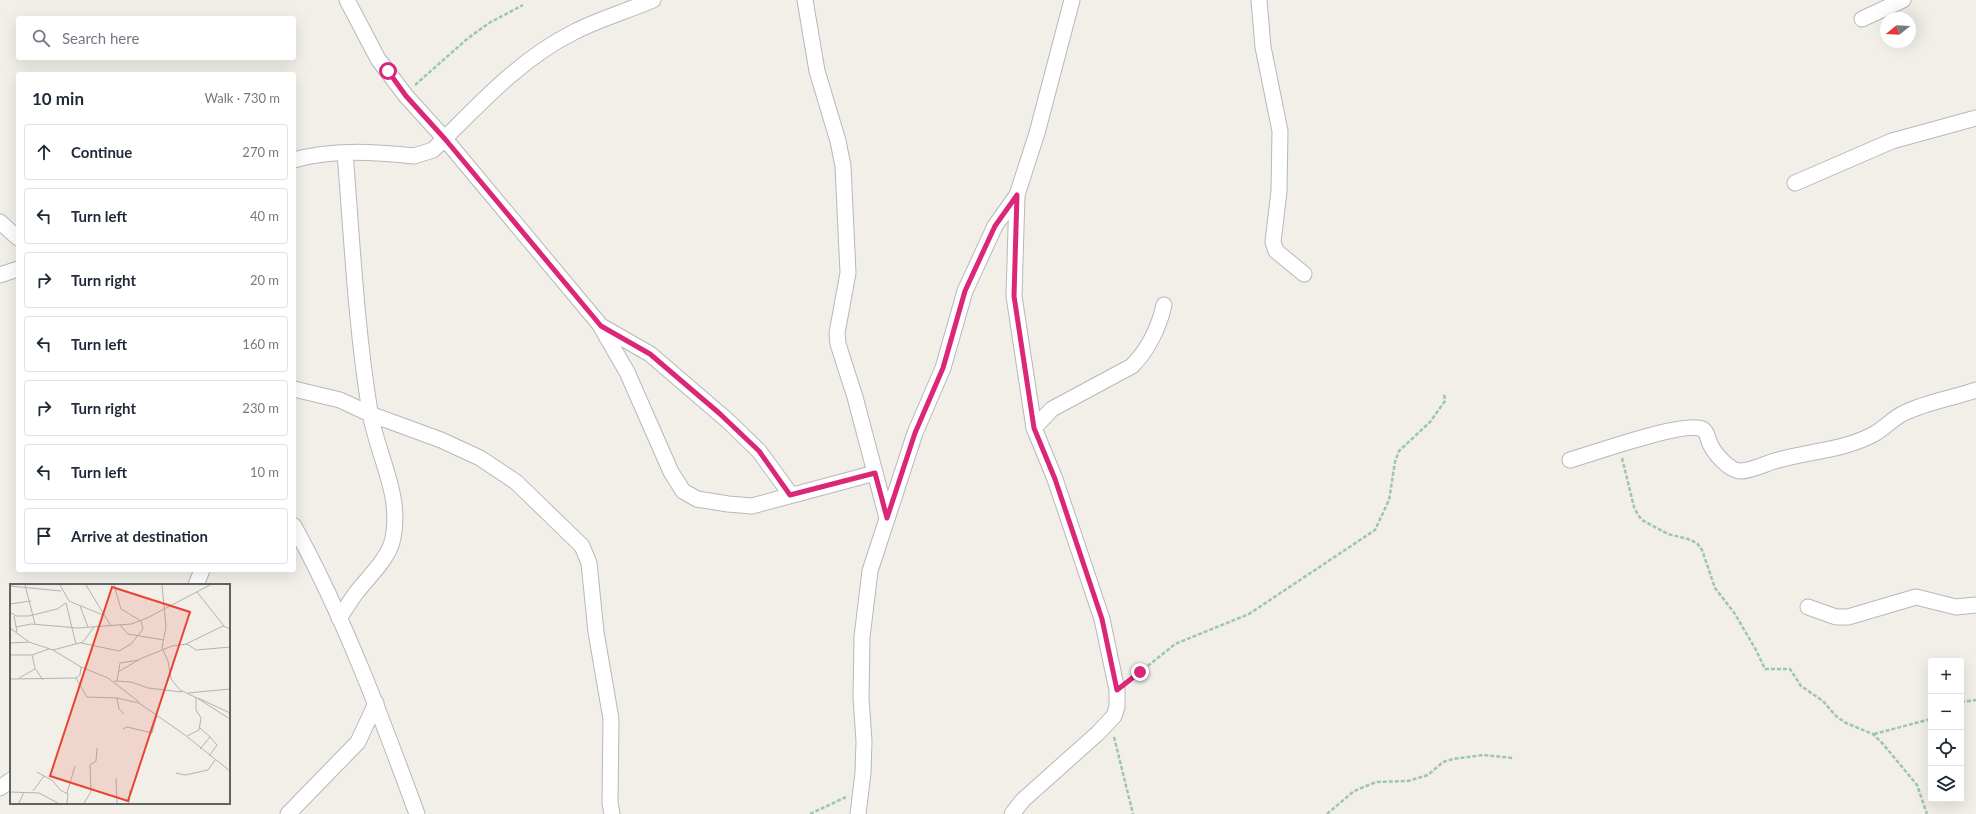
<!DOCTYPE html>
<meta charset="utf-8">
<style>
:root{--surface:#fff;--page:#f2f2f3;--text:#1f2937;--muted:#747a83;--line:#e0e1e3}
body{margin:0;font-family:Lato,sans-serif;background:var(--page);color:var(--text)}
.controls{position:absolute;right:12px;bottom:12px;display:grid;overflow:hidden;border-radius:4px;box-shadow:0 4px 16px #0002}
.controls button{width:36px;height:36px;display:grid;place-items:center;padding:0;border:0;border-bottom:1px solid var(--line);background:var(--surface);color:var(--text);font:20px sans-serif}
.compass{position:absolute;left:1880px;top:12px;width:36px;height:36px;border-radius:50%;background:var(--surface);box-shadow:0 4px 16px #0002;rotate:252deg}
.stop{position:absolute;width:12px;height:12px;margin:-9px;border:3px solid #db2777;border-radius:50%;background:#fff}
.stop.end{background:#db2777;border-color:#fff;box-shadow:0 1px 4px #0008}
.list{margin:0;padding:0;list-style:none}
h2{display:flex;justify-content:space-between;align-items:center;height:52px;margin:0;padding:0 16px;font-size:17px}
h2 small{font-size:13px;font-weight:400;color:var(--muted)}
.list li{display:grid;grid-template-columns:26px 1fr auto;gap:12px;align-items:center;box-sizing:border-box;height:56px;margin:0 8px 8px;padding:0 8px;border:1px solid var(--line);border-radius:4px}
.list b{display:block;font-size:15px;white-space:nowrap}
.list em{font-size:13px;font-style:normal;color:var(--muted)}
.icon{flex:none;width:22px;height:22px;fill:none;stroke:currentColor;stroke-width:2;stroke-linecap:round;stroke-linejoin:round}
.map{position:relative;flex:none;width:1976px;height:814px;overflow:hidden}
.search{position:absolute;background:var(--surface);box-shadow:0 4px 16px #0002;left:16px;top:16px;width:280px;height:44px;display:flex;align-items:center;gap:10px;box-sizing:border-box;padding:0 14px;border-radius:4px;color:var(--muted);font-size:15px}
.panel{position:absolute;background:var(--surface);box-shadow:0 4px 16px #0002;left:16px;top:72px;width:280px;height:500px;border-radius:4px}
.map>svg:first-child{display:block}
.lines{fill:none;stroke-linecap:round;stroke-linejoin:round}
.minor-casing{stroke:#b5b8bc;stroke-width:17}
.path{stroke:#9cc7a9;stroke-width:2.5;stroke-dasharray:4 2;stroke-linecap:butt}
.minor{stroke:#fff;stroke-width:15}
.route{stroke:#db2777;stroke-width:5}
.inset-road{fill:none;stroke:#b3b3b1;stroke-width:1}
.view{fill:#ea4335;fill-opacity:0.15;stroke:#ea4335;stroke-width:2}
.inset-edge{fill:none;stroke:#5f6368;stroke-width:2}
</style>
<div class="map">
<svg width="1976" height="814" viewBox="0 0 1976 814">
<rect width="100%" height="100%" fill="#f1efe8"/>
<g class="lines">
<defs>
<g id="minor">
<path d="M347 0 378 59 406 96 445 139 601 326 650 354 728 421 759 451 791 495"/>
<path d="M805 0 817 71 838 141 843 166 848 273 837 333 838 344 855 397 887 518"/>
<path d="M1259 0 1263 47 1280 131 1279 191 1273 242 1276 251 1304 274"/>
<path d="M1862 19 1903 0"/>
<path d="M294 160C332 149 375 152 414 156L433 150C477 107 518 60 574 32 599 19 627 11 653 0"/>
<path d="M1795 183 1892 141 1976 118"/>
<path d="M0 222 18 238"/>
<path d="M0 275 18 269"/>
<path d="M601 327 627 372 671 472 683 491 697 499 728 504 752 506 875 473"/>
<path d="M294 389 340 400 370 414 441 440 480 458 516 482 582 546 589 563 596 632 611 719 610 803 612 814"/>
<path d="M1034 428 1052 409 1132 366C1148 350 1159 327 1164 305"/>
<path d="M1570 460C1592 454 1685 420 1702 429 1707 431 1708 439 1710 444 1715 454 1729 471 1741 471 1754 470 1766 463 1778 460 1810 451 1845 450 1874 434 1885 428 1893 418 1904 413 1926 402 1953 398 1976 390"/>
<path d="M294 526C344 617 381 716 417 814"/>
<path d="M196 585 202 570"/>
<path d="M1808 607 1836 617H1848L1916 597 1956 607 1976 605"/>
<path d="M339 618C345 610 350 601 356 593 368 577 389 559 393 538 402 494 377 455 370 412 356 327 352 239 345 153"/>
<path d="M0 788 11 780"/>
<path d="M288 814 358 742 376 703"/>
<path d="M858 814 863 773 864 741 861 698 862 637 870 571 915 433 943 368 965 291 995 226 1017 195"/>
<path d="M1012 814 1023 800 1098 733 1114 716 1117 707V690L1102 619 1055 479 1034 428 1014 296 1017 195 1037 133 1072 0"/>
</g>
</defs>
<use href="#minor" class="minor-casing"/>
<g class="path">
<path d="M415 85 467 39 489 23 523 5"/>
<path d="M1622 458 1634 507 1638 515 1642 520 1668 534 1688 539 1697 543 1702 550 1715 588 1735 614 1756 650 1765 669H1790L1801 686 1823 701 1836 716 1846 723 1873 734 1883 744 1917 785 1927 814"/>
<path d="M1129 681 1175 644 1249 614 1375 530 1389 500 1395 462 1399 451 1430 422 1445 401 1444 393"/>
<path d="M1961 702 1976 700"/>
<path d="M1874 734 1931 719"/>
<path d="M1114 737 1133 814"/>
<path d="M810 814 846 797"/>
<path d="M1327 814 1354 791 1376 782 1408 781 1428 775 1443 762 1453 759 1483 755 1513 758"/>
</g>
<use href="#minor" class="minor"/>
</g>
<g class="lines">
<path class="route" d="M388 71 406 96 445 139 601 326 650 354 719 413 759 451 790 495 875 473 887 518 915 433 943 368 965 291 995 226 1017 195 1014 296 1034 428 1055 479 1102 619 1117 690 1140 672"/>
</g>
<g transform="translate(10 584)">
<rect width="220" height="220" fill="#f1efe8"/>
<path class="inset-road" d="M15 1 25 40M50 1 59 17 93 31M76 1 101 42M152 1 156 43 152 64 158 77 161 95 170 106 187 114 220 135M0 2 51 7M187 8 214 42M56 19 66 60M0 20 21 17M70 22 78 43M0 28 6 32H19L47 25 56 19M4 32 7 48M110 41 118 50 154 56M6 43 21 40 68 44 121 40 137 34 200 1M0 44 19 58 43 66 71 83 98 94 129 118M0 59 19 58M71 59 109 67 121 60 133 45 131 37 111 25 104 1M176 60 213 42 220 45M43 66 73 58 84 43M0 71H22L39 65M22 71 25 84 33 96M108 88 130 75 162 62 177 60 186 66 220 63M9 94 25 85M66 94 70 91 71 83M0 95 66 94 77 113 107 114 129 119 175 151 220 187M104 97 121 98 138 104 172 108M107 97 110 79 129 76M178 109 220 105M107 114 109 125 114 130M188 114 220 129M189 143 200 153 190 165M113 145 117 143 142 149 147 131M177 152 189 146 191 134 186 126V113M199 172 207 161 200 153M27 188 43 197 50 206 58 210 57 219M166 189 175 191 198 186 205 176M106 194 107 219M23 207 34 192M0 208 29 209 48 219M57 209 65 182M9 219 14 208M74 219 81 208 80 181 86 177 87 164M119 219 120 206"/>
<path class="view" d="M102 3 180 28 118 217 40 192Z"/>
<rect width="220" height="220" class="inset-edge"/>
</g>
</svg>
<div class="controls">
<button>+</button>
<button>−</button>
<button><svg class="icon" aria-label="locate" viewBox="0 0 24 24"><circle cx="12" cy="12" r="6"/><path d="M12 2v4M12 18v4M2 12h4M18 12h4"/></svg></button>
<button><svg class="icon" aria-label="layers" viewBox="0 0 24 24"><path d="M12 4l9 5-9 5-9-5zM3 14l9 5 9-5"/></svg></button>
</div>
<svg class="compass" viewBox="-18 -18 36 36"><path d="M0-13l5 13h-10z" fill="#e53935"/><path d="M0 13l5-13h-10z" fill="#747a83"/></svg>
<div class="stop" style="left:388px;top:71px"></div>
<div class="stop end" style="left:1140px;top:672px"></div>
<div class="search"><svg class="icon" aria-label="search" viewBox="0 0 24 24"><circle cx="10" cy="10" r="6"/><path d="M15 15l6 6"/></svg>Search here</div>
<section class="panel">
<h2>10 min<small>Walk · 730 m</small></h2>
<ul class="list">
<li><svg class="icon" aria-label="ahead" viewBox="0 0 24 24"><path d="M12 20V5M6 11l6-6 6 6"/></svg><div><b>Continue</b></div><em>270 m</em></li>
<li><svg class="icon" aria-label="left" viewBox="0 0 24 24"><path d="M17 20v-9H6M10 6l-5 5 5 5"/></svg><div><b>Turn left</b></div><em>40 m</em></li>
<li><svg class="icon" aria-label="right" viewBox="0 0 24 24"><path d="M7 20v-9h11M14 6l5 5-5 5"/></svg><div><b>Turn right</b></div><em>20 m</em></li>
<li><svg class="icon" aria-label="left" viewBox="0 0 24 24"><path d="M17 20v-9H6M10 6l-5 5 5 5"/></svg><div><b>Turn left</b></div><em>160 m</em></li>
<li><svg class="icon" aria-label="right" viewBox="0 0 24 24"><path d="M7 20v-9h11M14 6l5 5-5 5"/></svg><div><b>Turn right</b></div><em>230 m</em></li>
<li><svg class="icon" aria-label="left" viewBox="0 0 24 24"><path d="M17 20v-9H6M10 6l-5 5 5 5"/></svg><div><b>Turn left</b></div><em>10 m</em></li>
<li><svg class="icon" aria-label="arrive" viewBox="0 0 24 24"><path d="M6 21V4h12l-3 4 3 4H6"/></svg><div><b>Arrive at destination</b></div></li>
</ul>
</section>
</div>
